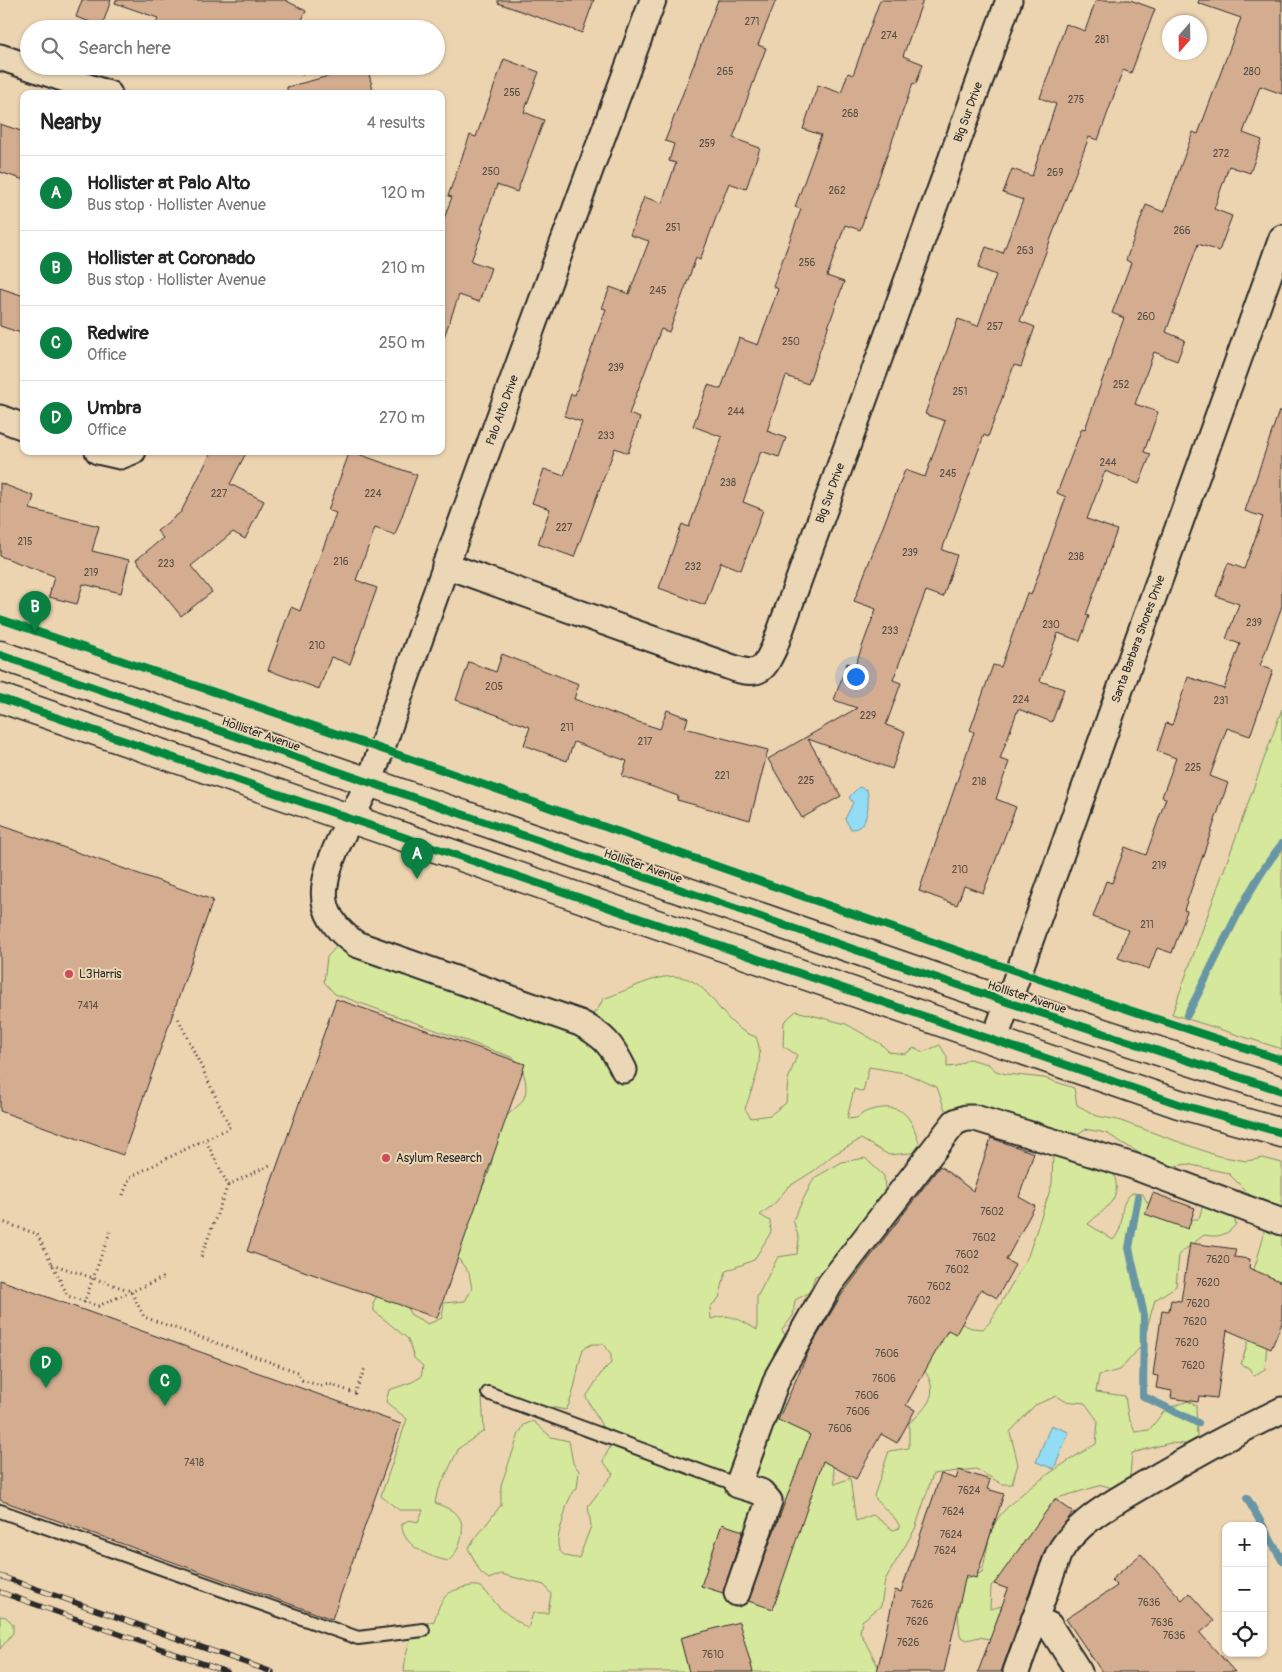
<!DOCTYPE html>
<meta charset="utf-8">
<style>
:root{--surface:#fff;--page:#f6f6f6;--text:#222;--muted:#767676;--line:#e0e0e0;--accent:#0b8043}
body{margin:0;font-family:Pangolin,sans-serif;background:var(--page);color:var(--text)}
.controls{position:absolute;right:15px;bottom:15px;display:grid;overflow:hidden;border-radius:10px;box-shadow:0 1px 4px #0004}
.controls button{width:45px;height:45px;display:grid;place-items:center;padding:0;border:0;border-bottom:1px solid var(--line);background:var(--surface);color:var(--text);font:25px sans-serif}
.compass{position:absolute;left:1162px;top:15px;width:45px;height:45px;border-radius:50%;background:var(--surface);box-shadow:0 1px 4px #0004;rotate:200deg}
.you{position:absolute;left:855px;top:676px;width:18px;height:18px;margin:-12px;border:4px solid #fff;border-radius:50%;background:#1a73e8;box-shadow:0 0 0 8px #1a73e833}
.badge{display:grid;place-items:center;width:32px;height:32px;border-radius:50%;background:var(--accent);color:#fff;font-size:16px;font-weight:700}
.pin{position:absolute;translate:-50% -41px;filter:drop-shadow(0 1px 2px #0008)}
.pin::after{content:'';position:absolute;top:26px;width:18px;height:15px;background:inherit;clip-path:polygon(0 0,100% 0,50% 100%)}
.list{margin:0;padding:0;list-style:none}
h2{display:flex;justify-content:space-between;align-items:center;height:65px;margin:0;padding:0 20px;font-size:21px}
h2 small{font-size:16px;font-weight:400;color:var(--muted)}
.list li{display:grid;grid-template-columns:32px 1fr auto;gap:15px;align-items:center;box-sizing:border-box;height:75px;padding:0 20px;border-top:1px solid var(--line)}
.list b{display:block;font-size:19px;white-space:nowrap}
.list p{margin:0;font-size:16px;white-space:nowrap;color:var(--muted)}
.list em{font-size:16px;font-style:normal;color:var(--muted)}
.icon{flex:none;width:28px;height:28px;fill:none;stroke:currentColor;stroke-width:2;stroke-linecap:round;stroke-linejoin:round}
.map{position:relative;flex:none;width:1282px;height:1672px;overflow:hidden}
.search{position:absolute;background:var(--surface);box-shadow:0 1px 4px #0004;left:20px;top:20px;width:425px;height:55px;display:flex;align-items:center;gap:12px;box-sizing:border-box;padding:0 18px;border-radius:28px;color:var(--muted);font-size:19px}
.panel{position:absolute;background:var(--surface);box-shadow:0 1px 4px #0004;left:20px;top:90px;width:425px;height:365px;border-radius:10px}
.map>svg:first-child{display:block}
.green{fill:#d5e89c;stroke:#808a64}
.water{fill:#93ddf4;stroke:#6996a4}
.lines{fill:none;stroke-linecap:round;stroke-linejoin:round}
.stream{stroke:#6996a4;stroke-width:8}
.building{fill:#d4ad90;stroke:#2b2b2b}
.service-casing{stroke:#2b2b2b;stroke-width:16}
.minor-casing{stroke:#2b2b2b;stroke-width:29}
.secondary-casing{stroke:#2b2b2b;stroke-width:31}
.path{stroke:#2b2b2b;stroke-width:3;stroke-dasharray:1 4;stroke-linecap:butt}
.service{stroke:#ebd7b5;stroke-width:12}
.minor{stroke:#ebd7b5;stroke-width:25}
.secondary{stroke:#ebd7b5;stroke-width:28}
.rail-casing{stroke:#2b2b2b;stroke-width:5.5}
.rail{stroke:#ebd7b5;stroke-width:4;stroke-dasharray:11;stroke-linecap:butt}
.cycleway-casing{stroke:#ebd7b5;stroke-width:11}
.cycleway{stroke:#00873e;stroke-width:8}
.poi-dot{fill:#d1495b;stroke:#ebd7b5;stroke-width:2}
.labels{text-anchor:middle;stroke-width:4;stroke-linejoin:round;paint-order:stroke}
.number-label{font-size:10px;fill:#554c44}
.street-label{font-size:12px;fill:#2b2b2b;stroke:#ebd7b5}
.poi-label{font-size:12px;fill:#2b2b2b;stroke:#ebd7b5;text-anchor:start}
</style>
<div class="map">
<svg width="1282" height="1672" viewBox="0 0 1282 1672">
<rect width="100%" height="100%" fill="#edd4b1"/>
<filter id="ink" filterUnits="userSpaceOnUse"><feTurbulence type="fractalNoise" baseFrequency=".02" numOctaves="2"/><feDisplacementMap in="SourceGraphic" scale="10" xChannelSelector="R" yChannelSelector="G"/><feConvolveMatrix kernelMatrix="1 2 1 2 8 2 1 2 1" color-interpolation-filters="sRGB"/></filter>
<g filter="url(#ink)">
<g class="green">
<path d="M1282 709V1049L1172 1014Z"/>
<path d="M337 946 353 947 590 1016 598 1009 603 999C621 993 646 980 664 977 713 970 713 1023 756 1037 766 1060 752 1087 745 1109L751 1118 770 1115 786 1103 788 1080 797 1055 783 1046 784 1022 796 1011 846 1024 881 1044 889 1052 905 1054 914 1048 923 1052 940 1045 947 1057V1067L956 1066 969 1059 988 1064 996 1071 1006 1074 1044 1078 1074 1088 1077 1105 1097 1116 1118 1120 1218 1156 1246 1161 1263 1158 1282 1163V1296L1267 1343 1265 1369 1253 1376 1251 1369 1241 1364 1257 1313 1250 1280C1253 1274 1264 1238 1264 1231 1265 1224 1263 1215 1263 1208L1228 1173 1187 1164 1164 1168 1106 1133 1085 1129 1068 1140 1037 1121 1019 1129 985 1117 945 1110 937 1087 905 1073 869 1067 863 1092 854 1089 847 1119 857 1118C866 1110 870 1110 882 1108 911 1105 914 1129 922 1152L889 1155 861 1139 833 1155 815 1170 788 1187 774 1204 760 1215 770 1221 771 1232 754 1260 726 1271 719 1298 710 1307 711 1319C731 1312 740 1320 757 1330V1297L778 1257 797 1254 799 1239 793 1220 814 1178 842 1162 865 1158 884 1176 887 1215 852 1260 871 1259 830 1315 821 1301 833 1271 815 1276 810 1292 795 1300 793 1316 782 1330 790 1344 769 1407 778 1412 782 1404H797L830 1433 835 1484 850 1478 856 1521 873 1515 893 1530 900 1528C897 1516 882 1509 874 1496L889 1451 909 1448V1423C946 1393 932 1379 907 1348L954 1321 972 1328 983 1329 990 1322 1028 1256 1052 1184 1053 1154 1113 1172C1124 1199 1105 1208 1088 1224L1113 1240C1129 1222 1114 1209 1132 1193L1143 1194C1152 1218 1175 1220 1199 1219L1202 1208 1213 1202 1232 1211 1236 1224C1228 1235 1218 1238 1204 1235L1179 1254 1176 1286 1155 1300 1142 1345 1120 1370 1099 1375 1096 1392 1125 1396 1128 1416 1135 1432 1149 1430 1166 1409 1188 1401 1196 1406 1197 1438 1186 1444 1170 1443 1132 1453 1130 1475 1119 1490 1102 1485 1054 1499 1044 1530 1025 1555 991 1586 990 1609 1010 1604 1022 1611 1027 1620 1013 1634 995 1640 979 1637 967 1640 960 1636 958 1614 947 1596 949 1575 970 1578 982 1572C986 1557 988 1536 995 1523 1009 1497 1070 1459 1096 1444L1098 1421 1085 1403 1065 1401 1057 1396 1035 1405 1010 1432 1018 1464 1012 1484H1002L976 1469 933 1474 915 1529 885 1580 881 1606 862 1621 860 1632 881 1672H404C406 1651 409 1625 434 1621 441 1600 443 1592 466 1587 473 1585 479 1585 484 1590 490 1595 494 1602 500 1608 508 1616 519 1621 528 1629L533 1613H548L551 1594 544 1585 501 1574 489 1579 481 1573 468 1548 501 1505V1485L519 1434 524 1425 533 1421 551 1437 569 1441 573 1463 579 1471 577 1488C568 1497 566 1508 563 1520 557 1539 551 1558 579 1558L591 1526 588 1506 613 1474 603 1461 612 1443V1432L603 1428 586 1397 602 1372 611 1363V1354L604 1344H592L583 1349C577 1367 575 1395 566 1410L544 1406 518 1413 510 1407 482 1397 484 1431 459 1448 437 1493 435 1503C442 1506 455 1510 459 1517 467 1529 459 1553 448 1561 429 1557 401 1545 402 1524L409 1520 418 1522 423 1510H399L381 1496 407 1419 386 1402 389 1390 412 1382 421 1377 423 1366 414 1358 408 1339 374 1311 373 1303 377 1296 405 1301 410 1314 428 1324 442 1318 444 1303 465 1301 472 1289 469 1273 448 1245C460 1224 480 1196 488 1175 495 1157 492 1135 504 1119 512 1109 526 1104 526 1089 526 1076 522 1067 514 1058L335 994 324 982 327 957Z"/>
<path d="M0 1616 6 1617 13 1624V1633L0 1649Z"/>
</g>
<g class="water">
<path d="M859 787 867 790C870 803 868 830 851 829L845 819 853 803 849 797Z"/>
<path d="M1051 1425 1069 1432 1054 1469 1036 1462Z"/>
</g>
<g class="lines">
<g class="stream">
<path d="M1187 1015C1218 958 1242 894 1282 844"/>
<path d="M1138 1197 1129 1248 1144 1315 1143 1396 1198 1423"/>
<path d="M1247 1498 1263 1526"/>
<path d="M1263 1527 1282 1560"/>
</g>
</g>
<g class="building">
<path d="M82 0H111L102 26 76 17Z"/>
<path d="M116 0H285L306 11 298 29H159L155 27 158 18 115 3Z"/>
<path d="M498 0H594L582 33 498 3Z"/>
<path d="M718 0H776L758 45 766 48 733 138 760 148 746 189 729 183 700 260 696 258 669 332 661 329 629 414 640 418 628 453 615 448 574 557 538 544 550 509 532 503 544 469 564 476 582 422 564 416 571 394 575 395 606 309 602 308 610 287 629 294 649 241 630 235 644 197 662 203 676 163 669 161 674 144 665 141Z"/>
<path d="M880 0H923L903 56 923 64 916 84 913 83 860 230 845 225 827 276 844 282 808 384 786 376 767 431 786 438 779 457 761 451 743 502 763 510 741 570 721 562 705 605 659 588 682 524 689 527 722 437 693 426 708 385 721 389 739 338 758 345 778 289 773 286 801 209 795 207 821 135 803 129 818 85 841 93 848 73 853 75Z"/>
<path d="M1096 0H1130L1155 9 1131 73 1123 70 1098 140 1089 137 1020 321 1035 327 1021 367 1014 365 988 437 984 435 942 550 957 555 943 597 926 591 893 680 901 683 886 725 905 732 892 769 808 739 841 796 802 818 768 759 857 708 834 700 847 663 855 666 876 609 854 601 905 470 925 477 945 421 925 414 958 319 978 326 996 275 978 268 986 247 1003 253 1023 200 1003 193 1012 169 1032 176 1056 104 1040 98 1066 24 1085 31Z"/>
<path d="M1199 0H1282V94L1260 86 1243 133 1262 140 1250 173 1229 166 1214 209 1232 216 1219 251 1198 244 1166 332 1185 340 1177 361 1154 352 1135 404 1158 412 1144 452 1151 454 1139 484 1105 471 1087 519 1117 530 1086 615 1089 616 1080 641 1058 633 1040 681 1064 689 1052 722 1018 709 1000 759 1009 762 996 799 1016 807 983 893 964 886 957 905 919 891 974 732 970 730 993 665 1001 667 1027 593 1031 595 1066 497 1057 493 1082 428 1085 429 1124 318 1112 313 1131 263 1126 260 1146 205 1164 212 1193 132 1198 134 1241 18 1198 3Z"/>
<path d="M504 59 539 72 524 112 544 120 517 192 497 185 481 229 483 230 471 261 491 268 479 302 459 295 444 337H441V226L452 197 448 196 470 135 476 137Z"/>
<path d="M287 66H308L303 75Z"/>
<path d="M367 66 374 94H287V87Z"/>
<path d="M0 124 24 132V180L0 172Z"/>
<path d="M0 288 24 296V334L0 326Z"/>
<path d="M1279 411H1282V606L1260 666 1273 670 1250 736 1227 728 1210 776 1228 783 1184 910 1187 911 1172 953 1157 948 1149 969 1118 958 1128 930 1093 917 1106 881 1112 883 1125 847 1146 855 1166 798 1162 797 1176 758 1157 751 1166 723 1172 725 1188 677 1224 689 1240 644 1226 639 1239 604 1216 596 1228 563 1244 569 1263 517 1245 511Z"/>
<path d="M212 451H247L230 484 264 501 245 539 233 532 191 566 212 592 181 616 136 560 163 538 157 531 181 512Z"/>
<path d="M350 451 417 475 395 535 375 528 356 580 377 588 350 664 331 657 319 689 268 670 291 607 300 611 336 513 328 510Z"/>
<path d="M0 483 34 496 30 509 99 526 92 551 129 560 121 593 83 584 77 604 49 597 54 576 0 556Z"/>
<path d="M502 654 579 684 574 699 620 716 660 729 667 710 688 718 685 728 768 750 750 820 677 800 678 796 622 776 627 761 574 742 567 761 524 745 530 727 456 700 469 662 496 672Z"/>
<path d="M0 825 213 900 123 1155 0 1111Z"/>
<path d="M336 999 525 1064 437 1318 247 1251Z"/>
<path d="M991 1138 1034 1153 1019 1197 1035 1206 1006 1260 1015 1265 997 1298 981 1289 956 1334 948 1330 906 1405 915 1410 897 1443 881 1434 856 1479 823 1461 773 1609 748 1601 810 1435 778 1420 810 1348 842 1294 940 1166 973 1191Z"/>
<path d="M1153 1193 1195 1208 1188 1229 1145 1214Z"/>
<path d="M1190 1243 1236 1249 1234 1257 1250 1259 1249 1268 1282 1282V1323L1271 1349 1227 1330 1217 1398 1199 1396 1198 1402 1171 1398 1172 1391 1156 1388 1158 1376 1153 1375 1162 1310 1169 1311 1171 1300 1181 1301Z"/>
<path d="M0 1280 401 1424 332 1619 0 1500Z"/>
<path d="M959 1470 990 1480 987 1489 1004 1494 976 1578 966 1575 944 1672H877L895 1590 901 1592 941 1474 956 1479Z"/>
<path d="M1055 1499 1073 1512 1045 1550 1001 1672H978L1008 1589 994 1584Z"/>
<path d="M722 1524 743 1531 723 1593 701 1586Z"/>
<path d="M1141 1554 1182 1600 1189 1593 1214 1621 1200 1633 1235 1672H1102L1066 1619 1117 1586 1111 1580Z"/>
<path d="M739 1622 753 1672H689L680 1638Z"/>
</g>
<g class="lines">
<defs>
<g id="service">
<path d="M488 1393 738 1485"/>
<path d="M0 1511 358 1638 423 1630"/>
</g>
<g id="minor">
<path d="M0 57 109 94"/>
<path d="M0 418 24 427"/>
<path d="M98 451 120 456 133 451"/>
<path d="M445 565 736 669C760 676 764 669 774 648L1009 0"/>
<path d="M994 1041 1282 238"/>
<path d="M624 1070C612 1045 604 1036 580 1023L356 944C335 929 321 911 325 885 330 850 353 817 367 786 382 752 392 716 405 681 485 453 569 226 653 0"/>
<path d="M737 1593 769 1501 761 1492 738 1485 778 1376 830 1284 955 1122 966 1118H975L1133 1166 1282 1222"/>
<path d="M1034 1620 1049 1625 1079 1672"/>
<path d="M1016 1672 1058 1555C1076 1521 1116 1501 1148 1482 1192 1456 1236 1432 1282 1410"/>
</g>
<g id="secondary">
<path d="M0 655 1007 1002 1282 1091"/>
<path d="M0 698 1179 1104 1282 1133"/>
</g>
</defs>
<use href="#service" class="service-casing"/>
<use href="#minor" class="minor-casing"/>
<use href="#secondary" class="secondary-casing"/>
<g class="path">
<path d="M228 1185 272 1164"/>
<path d="M123 1195 130 1177 230 1127 178 1018"/>
<path d="M0 1221 37 1234 68 1296 98 1306 165 1277"/>
<path d="M201 1257 228 1185 205 1139"/>
<path d="M52 1264 131 1291 144 1317 298 1372 302 1380 321 1386 329 1384 355 1393 365 1368"/>
<path d="M84 1303 110 1232"/>
</g>
<use href="#service" class="service"/>
<use href="#minor" class="minor"/>
<use href="#secondary" class="secondary"/>
<defs>
<g id="rail">
<path d="M0 1576 272 1672"/>
<path d="M0 1592 227 1672"/>
</g>
</defs>
<use href="#rail" class="rail-casing"/>
<use href="#rail" class="rail"/>
<defs>
<g id="cycleway">
<path d="M0 619 402 756 1099 1000 1282 1060"/>
<path d="M0 655 1007 1002 1282 1091"/>
<path d="M0 698 1179 1104 1282 1133"/>
</g>
</defs>
<use href="#cycleway" class="cycleway-casing"/>
<use href="#cycleway" class="cycleway"/>
</g>
</g>
<g class="poi-dot">
<circle cx="69" cy="974" r="5"/>
<circle cx="386" cy="1158" r="5"/>
</g>
<g class="labels">
<g class="number-label">
<text x="752" y="25">271</text>
<text x="889" y="39">274</text>
<text x="1102" y="43">281</text>
<text x="725" y="75">265</text>
<text x="1252" y="75">280</text>
<text x="512" y="96">256</text>
<text x="1076" y="103">275</text>
<text x="850" y="117">268</text>
<text x="707" y="147">259</text>
<text x="1221" y="157">272</text>
<text x="491" y="175">250</text>
<text x="1055" y="176">269</text>
<text x="837" y="194">262</text>
<text x="673" y="231">251</text>
<text x="1182" y="234">266</text>
<text x="1025" y="254">263</text>
<text x="807" y="266">256</text>
<text x="658" y="294">245</text>
<text x="1146" y="320">260</text>
<text x="995" y="330">257</text>
<text x="791" y="345">250</text>
<text x="616" y="371">239</text>
<text x="1121" y="388">252</text>
<text x="960" y="395">251</text>
<text x="736" y="415">244</text>
<text x="606" y="439">233</text>
<text x="1108" y="466">244</text>
<text x="948" y="477">245</text>
<text x="728" y="486">238</text>
<text x="219" y="497">227</text>
<text x="373" y="497">224</text>
<text x="564" y="531">227</text>
<text x="25" y="545">215</text>
<text x="910" y="556">239</text>
<text x="1076" y="560">238</text>
<text x="341" y="565">216</text>
<text x="166" y="567">223</text>
<text x="693" y="570">232</text>
<text x="91" y="576">219</text>
<text x="1254" y="626">239</text>
<text x="1051" y="628">230</text>
<text x="890" y="634">233</text>
<text x="317" y="649">210</text>
<text x="494" y="690">205</text>
<text x="1021" y="703">224</text>
<text x="1221" y="704">231</text>
<text x="868" y="719">229</text>
<text x="567" y="731">211</text>
<text x="645" y="745">217</text>
<text x="1193" y="771">225</text>
<text x="722" y="779">221</text>
<text x="806" y="784">225</text>
<text x="979" y="785">218</text>
<text x="1159" y="869">219</text>
<text x="960" y="873">210</text>
<text x="1147" y="928">211</text>
<text x="88" y="1009">7414</text>
<text x="992" y="1215">7602</text>
<text x="984" y="1241">7602</text>
<text x="967" y="1258">7602</text>
<text x="1218" y="1263">7620</text>
<text x="957" y="1273">7602</text>
<text x="1208" y="1286">7620</text>
<text x="939" y="1290">7602</text>
<text x="919" y="1304">7602</text>
<text x="1198" y="1307">7620</text>
<text x="1195" y="1325">7620</text>
<text x="1187" y="1346">7620</text>
<text x="887" y="1357">7606</text>
<text x="1193" y="1369">7620</text>
<text x="884" y="1382">7606</text>
<text x="867" y="1399">7606</text>
<text x="858" y="1415">7606</text>
<text x="840" y="1432">7606</text>
<text x="194" y="1466">7418</text>
<text x="969" y="1494">7624</text>
<text x="953" y="1515">7624</text>
<text x="951" y="1538">7624</text>
<text x="945" y="1554">7624</text>
<text x="1149" y="1606">7636</text>
<text x="922" y="1608">7626</text>
<text x="917" y="1625">7626</text>
<text x="1162" y="1626">7636</text>
<text x="1174" y="1639">7636</text>
<text x="908" y="1646">7626</text>
<text x="713" y="1658">7610</text>
</g>
<g class="street-label">
<text transform="translate(968 112) rotate(-70)" y="4">Big Sur Drive</text>
<text transform="translate(502 410) rotate(-70)" y="4">Palo Alto Drive</text>
<text transform="translate(830 493) rotate(-70)" y="4">Big Sur Drive</text>
<text transform="translate(1138 639) rotate(-70)" y="4">Santa Barbara Shores Drive</text>
<text transform="translate(261 734) rotate(19)" y="4">Hollister Avenue</text>
<text transform="translate(643 866) rotate(19)" y="4">Hollister Avenue</text>
<text transform="translate(1027 997) rotate(18)" y="4">Hollister Avenue</text>
</g>
<g class="poi-label">
<text x="79" y="978">L3Harris</text>
<text x="396" y="1162">Asylum Research</text>
</g>
</g>
</svg>
<div class="controls">
<button>+</button>
<button>−</button>
<button><svg class="icon" aria-label="locate" viewBox="0 0 24 24"><circle cx="12" cy="12" r="6"/><path d="M12 2v4M12 18v4M2 12h4M18 12h4"/></svg></button>
</div>
<svg class="compass" viewBox="-18 -18 36 36"><path d="M0-13l5 13h-10z" fill="#e53935"/><path d="M0 13l5-13h-10z" fill="#767676"/></svg>
<div class="you"></div>
<div class="pin badge" style="left:417px;top:879px">A</div>
<div class="pin badge" style="left:35px;top:632px">B</div>
<div class="pin badge" style="left:165px;top:1406px">C</div>
<div class="pin badge" style="left:46px;top:1388px">D</div>
<div class="search"><svg class="icon" aria-label="search" viewBox="0 0 24 24"><circle cx="10" cy="10" r="6"/><path d="M15 15l6 6"/></svg>Search here</div>
<section class="panel">
<h2>Nearby<small>4 results</small></h2>
<ul class="list">
<li><span class="badge">A</span><div><b>Hollister at Palo Alto</b><p>Bus stop · Hollister Avenue</p></div><em>120 m</em></li>
<li><span class="badge">B</span><div><b>Hollister at Coronado</b><p>Bus stop · Hollister Avenue</p></div><em>210 m</em></li>
<li><span class="badge">C</span><div><b>Redwire</b><p>Office</p></div><em>250 m</em></li>
<li><span class="badge">D</span><div><b>Umbra</b><p>Office</p></div><em>270 m</em></li>
</ul>
</section>
</div>
